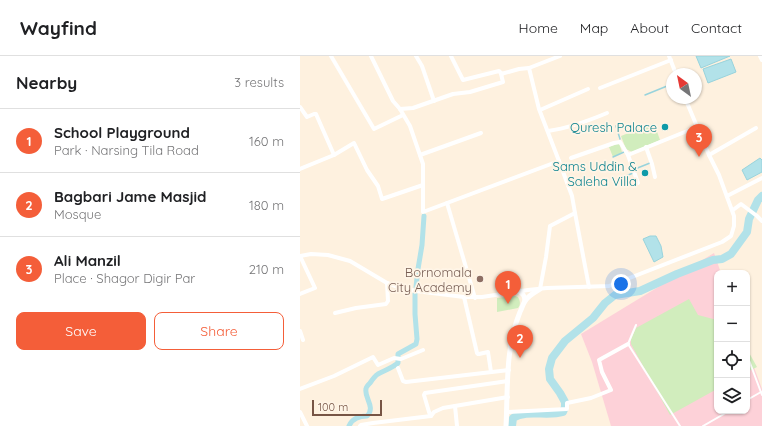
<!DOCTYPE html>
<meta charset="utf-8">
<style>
:root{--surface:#fff;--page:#f6f6f6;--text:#202124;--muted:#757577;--line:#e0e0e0;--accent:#f45e39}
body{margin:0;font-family:Quicksand,sans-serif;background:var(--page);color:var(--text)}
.controls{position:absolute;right:12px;bottom:12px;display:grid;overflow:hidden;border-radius:8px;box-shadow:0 1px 3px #0004}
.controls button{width:36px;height:36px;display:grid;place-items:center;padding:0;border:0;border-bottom:1px solid var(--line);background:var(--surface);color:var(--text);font:20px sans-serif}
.compass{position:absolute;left:366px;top:12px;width:36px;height:36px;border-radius:50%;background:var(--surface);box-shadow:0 1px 3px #0004;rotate:327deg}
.scale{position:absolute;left:12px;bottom:10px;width:70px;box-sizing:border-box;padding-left:4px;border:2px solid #775545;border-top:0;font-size:11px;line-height:14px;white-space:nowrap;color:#775545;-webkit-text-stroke:3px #fff5e7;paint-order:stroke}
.you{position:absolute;left:321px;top:228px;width:14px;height:14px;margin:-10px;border:3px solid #fff;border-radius:50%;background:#1a73e8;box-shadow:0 0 0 6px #1a73e833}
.badge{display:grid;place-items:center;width:26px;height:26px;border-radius:50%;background:var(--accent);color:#fff;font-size:13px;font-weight:700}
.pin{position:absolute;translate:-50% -33px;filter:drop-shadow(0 1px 2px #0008)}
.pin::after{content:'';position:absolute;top:21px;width:14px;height:12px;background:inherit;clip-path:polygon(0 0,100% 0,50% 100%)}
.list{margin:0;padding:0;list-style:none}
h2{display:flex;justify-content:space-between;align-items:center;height:52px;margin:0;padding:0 16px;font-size:17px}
h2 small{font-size:13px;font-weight:400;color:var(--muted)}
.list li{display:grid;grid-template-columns:26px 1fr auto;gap:12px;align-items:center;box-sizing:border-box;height:64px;padding:0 16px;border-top:1px solid var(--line)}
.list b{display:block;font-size:15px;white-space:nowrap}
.list p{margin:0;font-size:13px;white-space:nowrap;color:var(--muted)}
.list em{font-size:13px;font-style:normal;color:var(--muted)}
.actions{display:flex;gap:8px;padding:12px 16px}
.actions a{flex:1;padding:9px 0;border:1px solid var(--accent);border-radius:8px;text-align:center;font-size:14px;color:var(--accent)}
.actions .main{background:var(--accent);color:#fff}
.icon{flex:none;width:22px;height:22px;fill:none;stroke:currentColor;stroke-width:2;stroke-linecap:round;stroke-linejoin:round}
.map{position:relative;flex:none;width:462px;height:370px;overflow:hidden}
header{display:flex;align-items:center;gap:24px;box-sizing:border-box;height:56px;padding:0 20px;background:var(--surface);border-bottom:1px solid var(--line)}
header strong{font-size:19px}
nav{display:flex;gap:22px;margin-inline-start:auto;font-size:14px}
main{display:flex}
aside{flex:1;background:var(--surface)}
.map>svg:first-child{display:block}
.medical{fill:#fdd1d8}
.green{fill:#d1edbd}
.water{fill:#b2e2e9;stroke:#98d3dc}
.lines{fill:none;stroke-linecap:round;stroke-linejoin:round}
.stream{stroke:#98d3dc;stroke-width:1.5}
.canal{stroke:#b2e2e9;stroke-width:5}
.river{stroke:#b2e2e9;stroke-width:8}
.service{stroke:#fff;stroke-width:2}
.minor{stroke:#fff;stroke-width:4}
.tertiary{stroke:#fff;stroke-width:5}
.culture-dot{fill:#0f9aa8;stroke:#fff5e7;stroke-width:1.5}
.education-dot{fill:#8d6e63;stroke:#fff5e7;stroke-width:1.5}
.labels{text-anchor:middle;stroke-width:3.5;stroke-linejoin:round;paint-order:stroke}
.culture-label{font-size:13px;fill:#0d838f;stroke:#fff5e7;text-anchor:end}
.education-label{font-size:13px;fill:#785e54;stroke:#fff5e7;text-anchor:end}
</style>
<header>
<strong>Wayfind</strong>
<nav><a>Home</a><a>Map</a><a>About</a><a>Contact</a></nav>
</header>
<main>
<aside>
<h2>Nearby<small>3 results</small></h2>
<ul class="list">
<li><span class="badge">1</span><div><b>School Playground</b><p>Park · Narsing Tila Road</p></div><em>160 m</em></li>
<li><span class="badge">2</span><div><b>Bagbari Jame Masjid</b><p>Mosque</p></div><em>180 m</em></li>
<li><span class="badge">3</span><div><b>Ali Manzil</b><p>Place · Shagor Digir Par</p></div><em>210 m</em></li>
</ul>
<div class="actions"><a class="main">Save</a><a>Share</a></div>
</aside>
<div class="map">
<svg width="462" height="370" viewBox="0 0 462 370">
<rect width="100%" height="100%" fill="#fef1df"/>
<path class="medical" d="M414 197 421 217H417V355H447V292L462 333V370H311L292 306 281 278Z"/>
<g class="green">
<path d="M354 67 360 84 332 96 326 93 321 80Z"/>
<path d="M319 87 322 96 313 101 309 91Z"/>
<path d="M215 240 218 241C220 245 221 248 218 252L197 256V242Z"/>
<path d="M389 243 398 259 417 264V333L370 359 331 288V283L336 272Z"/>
<path d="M447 293 457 311 447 316Z"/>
</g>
<g class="water">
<path d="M396 0H430L401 12Z"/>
<path d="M431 3 436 16 408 27 403 13Z"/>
<path d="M460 102 462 104V116L447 124 442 114Z"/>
<path d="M350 180H356L361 190 363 201 354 206 343 183Z"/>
</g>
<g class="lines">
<g class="stream">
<path d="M345 39 372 28"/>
<path d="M316 70 320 83"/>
<path d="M313 101 324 96"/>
<path d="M335 113 350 107"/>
<path d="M321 122 333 117"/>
</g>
<g class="canal">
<path d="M116 231 118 213 122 189 124 160"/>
<path d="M49 370C52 363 59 360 67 360 76 351 64 342 66 333 66 331 68 329 70 327 72 324 75 320 78 318 85 314 92 312 98 307V298L116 288 117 283 115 258V238"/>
</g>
<path class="river" d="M212 370 213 362C227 353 247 361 263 356L265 351V346L260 337 250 323 249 313 252 302 265 285 293 262 305 247 315 239 340 235 377 218 413 204 422 203 431 198 447 176 449 163 458 144 462 140"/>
<g class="service">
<path d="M336 269 328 288 380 370"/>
<path d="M447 299 462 339"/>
<path d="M447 344 461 336"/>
<path d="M403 370 429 355"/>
</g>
<g class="minor">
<path d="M31 0 74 73 103 59"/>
<path d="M71 0 93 45 100 53 110 70 123 108V156L259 105 239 53 229 12"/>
<path d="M116 0 122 10 134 45"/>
<path d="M151 0 163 24 199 15 202 18"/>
<path d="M369 0 376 18"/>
<path d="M460 0 462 4"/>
<path d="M300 32 371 4"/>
<path d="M0 51 7 61 14 58H16L34 99"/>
<path d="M100 53 113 52 153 38 170 36 203 26 201 18 219 13 229 12 260 0"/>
<path d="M240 54 288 33"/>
<path d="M248 75C269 72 288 65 307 57"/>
<path d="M346 91 352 108 355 121"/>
<path d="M120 99 181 77"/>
<path d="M328 99 338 127"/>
<path d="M409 99 456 72"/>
<path d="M271 102 314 87 320 86 328 99 397 71"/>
<path d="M0 113 34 99 54 87 67 114 78 130 82 143 123 129"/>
<path d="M427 140 462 122"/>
<path d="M147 147 175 242"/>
<path d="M433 154 441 148 457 160 462 165"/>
<path d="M275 157 289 231"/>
<path d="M0 200 11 198 28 199 50 205 87 227 101 232 116 235 164 241H182L228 234 247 232 309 230 422 186 431 180 434 170V160L419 119 409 99 385 42"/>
<path d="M240 233 246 201 250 170 275 157 272 140 259 105"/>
<path d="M0 238 15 232 0 200"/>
<path d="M164 241 177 297 178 298H179L188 296 191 316"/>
<path d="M35 257 56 252 86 248 88 245 87 227"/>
<path d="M0 275 3 284"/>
<path d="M98 312 103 325 106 326 209 314"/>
<path d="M0 333 34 320 73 301 78 309 94 302 101 303 123 294"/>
<path d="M155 350 157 370"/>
<path d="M0 356 7 370"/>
<path d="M207 356 267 353V347L291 342 311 334 302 316 299 304 328 288"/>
<path d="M131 360 129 356 124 339 125 337 208 325"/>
<path d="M60 370 61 369 73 367 131 360 134 356 143 352 208 341"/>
</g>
<g class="tertiary">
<path d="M218 235C222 237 225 239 225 245"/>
<path d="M206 370C208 332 205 292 220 256 222 252 223 248 225 245 228 240 235 236 240 233"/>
</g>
</g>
<g class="culture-dot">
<circle cx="365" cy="71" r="4"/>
<circle cx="345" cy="117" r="4"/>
</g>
<circle class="education-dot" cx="180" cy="223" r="4"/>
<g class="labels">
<g class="culture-label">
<text x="357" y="76">Quresh Palace</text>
<text x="337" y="115">Sams Uddin &amp;<tspan x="337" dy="15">Saleha Villa</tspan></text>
</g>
<g class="education-label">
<text x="172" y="221">Bornomala<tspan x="172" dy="15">City Academy</tspan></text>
</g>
</g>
</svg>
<div class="controls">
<button>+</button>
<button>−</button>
<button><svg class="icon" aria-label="locate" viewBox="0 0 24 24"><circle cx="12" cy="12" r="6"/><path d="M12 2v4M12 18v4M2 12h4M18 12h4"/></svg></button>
<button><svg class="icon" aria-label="layers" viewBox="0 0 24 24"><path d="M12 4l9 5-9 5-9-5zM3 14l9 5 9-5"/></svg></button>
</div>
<svg class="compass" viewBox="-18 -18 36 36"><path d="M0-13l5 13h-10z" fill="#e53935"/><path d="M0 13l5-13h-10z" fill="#757577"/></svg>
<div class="scale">100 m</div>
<div class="you"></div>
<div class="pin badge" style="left:208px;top:248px">1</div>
<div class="pin badge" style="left:220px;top:302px">2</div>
<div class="pin badge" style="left:399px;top:101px">3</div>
</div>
</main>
